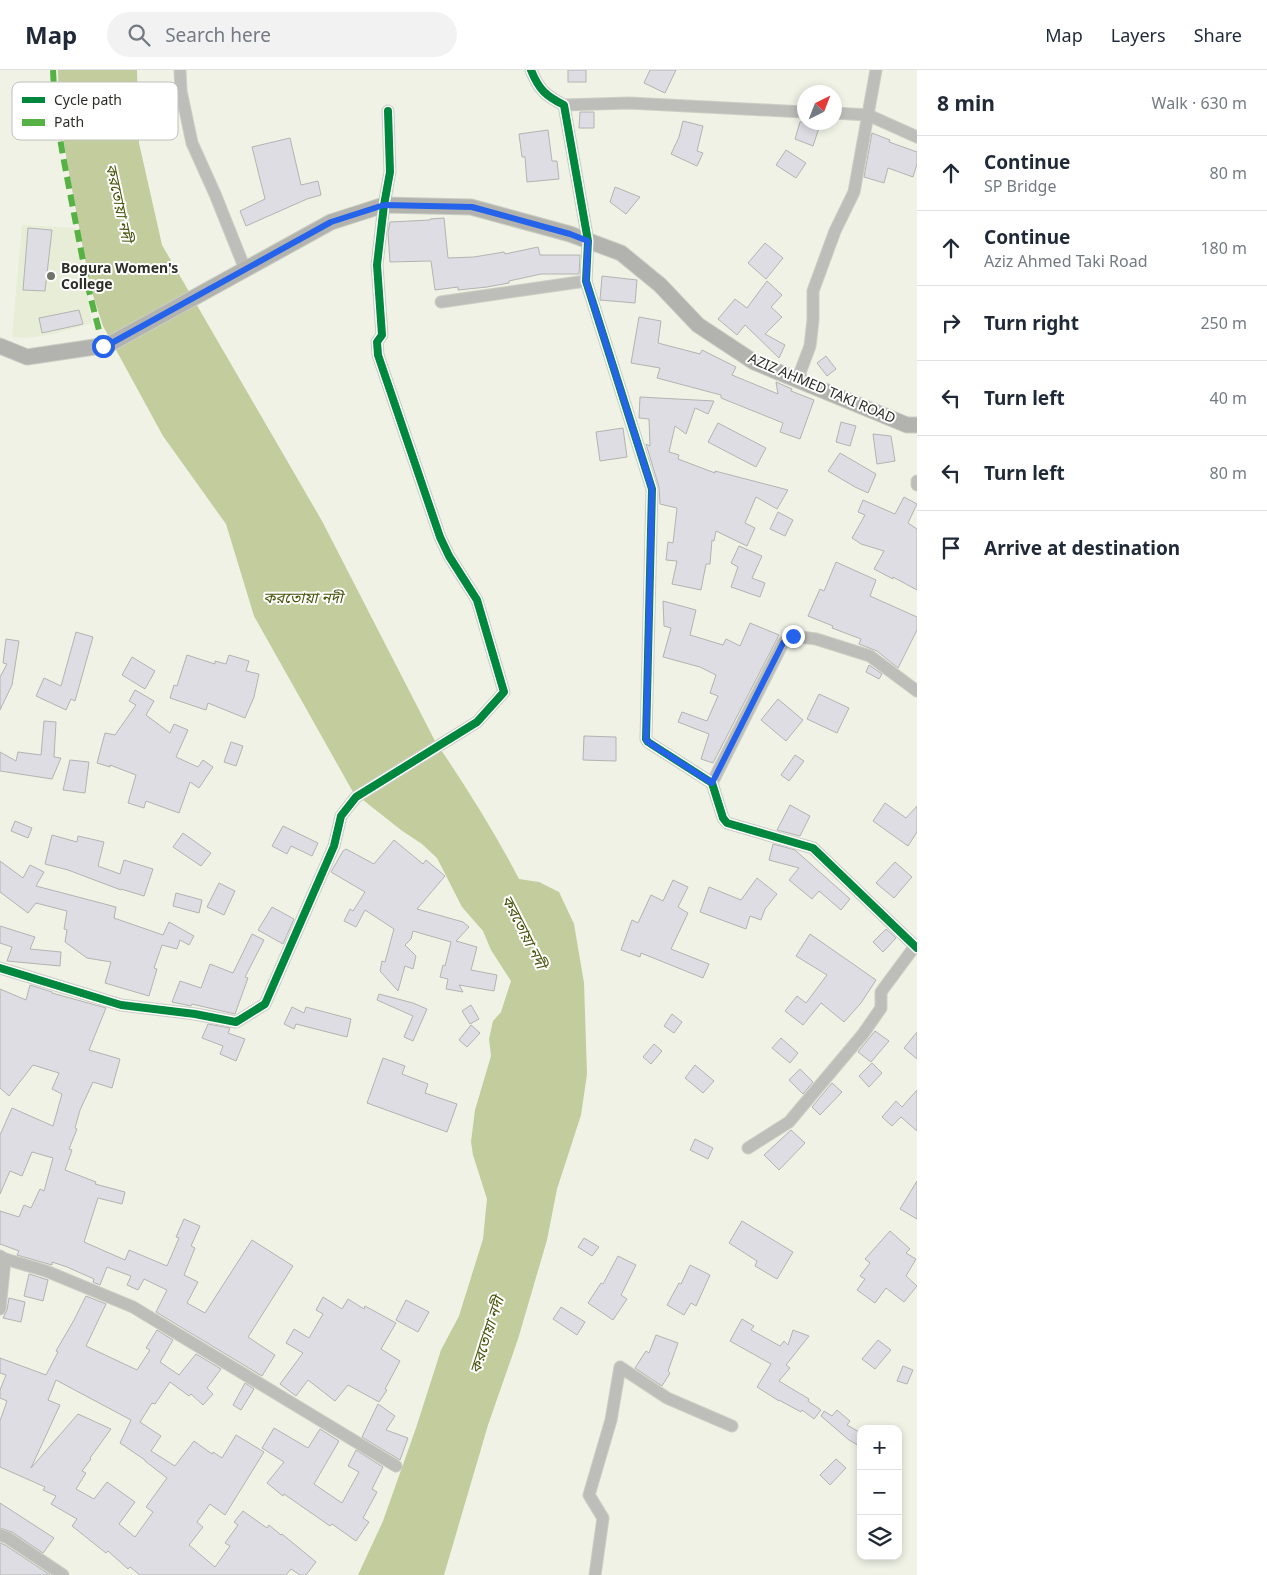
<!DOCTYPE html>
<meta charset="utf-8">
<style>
:root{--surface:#fff;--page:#f2f2f3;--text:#1f2937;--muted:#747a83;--line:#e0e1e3}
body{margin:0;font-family:"Noto Sans","Noto Sans Bengali",sans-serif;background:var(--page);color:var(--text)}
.controls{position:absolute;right:15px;bottom:15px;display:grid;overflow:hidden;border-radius:10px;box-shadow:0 2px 8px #0003}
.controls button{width:45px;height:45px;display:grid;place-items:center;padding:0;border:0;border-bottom:1px solid var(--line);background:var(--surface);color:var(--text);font:25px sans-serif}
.compass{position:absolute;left:797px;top:15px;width:45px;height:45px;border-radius:50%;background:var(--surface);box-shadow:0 2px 8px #0003;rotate:42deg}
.stop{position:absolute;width:15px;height:15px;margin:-11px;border:4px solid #2563eb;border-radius:50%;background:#fff}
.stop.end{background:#2563eb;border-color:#fff;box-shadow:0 1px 5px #0008}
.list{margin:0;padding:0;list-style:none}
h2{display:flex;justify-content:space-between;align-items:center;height:65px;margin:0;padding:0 20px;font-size:21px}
h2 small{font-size:16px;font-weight:400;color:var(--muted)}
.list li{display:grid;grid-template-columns:32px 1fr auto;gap:15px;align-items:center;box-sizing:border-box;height:75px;padding:0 20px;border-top:1px solid var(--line)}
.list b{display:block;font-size:19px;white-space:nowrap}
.list p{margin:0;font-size:16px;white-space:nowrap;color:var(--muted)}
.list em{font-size:16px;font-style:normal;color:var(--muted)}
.icon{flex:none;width:28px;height:28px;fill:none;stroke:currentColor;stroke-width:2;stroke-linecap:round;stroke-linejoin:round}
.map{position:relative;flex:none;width:917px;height:1505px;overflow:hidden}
header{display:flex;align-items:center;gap:30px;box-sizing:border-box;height:70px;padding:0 25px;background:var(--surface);border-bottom:1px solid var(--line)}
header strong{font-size:24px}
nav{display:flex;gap:28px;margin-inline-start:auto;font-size:18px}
.search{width:350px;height:45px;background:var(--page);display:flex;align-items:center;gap:12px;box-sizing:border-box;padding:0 18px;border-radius:28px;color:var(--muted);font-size:19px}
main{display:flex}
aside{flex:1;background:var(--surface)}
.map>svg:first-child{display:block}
.built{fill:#e8edd7}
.water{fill:#c2cc9c}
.building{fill:#dddde3;stroke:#b3b4b2;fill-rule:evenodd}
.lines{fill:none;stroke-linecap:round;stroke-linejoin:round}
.street-casing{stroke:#cbcec3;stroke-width:13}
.secondary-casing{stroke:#cbcec3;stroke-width:17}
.street{stroke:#bdbeb9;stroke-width:11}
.secondary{stroke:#b2b3ae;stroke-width:15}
.quiet{stroke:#56b245;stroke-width:6;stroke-dasharray:12 6;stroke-linecap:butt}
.cycleway-casing{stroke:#fff;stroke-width:11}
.cycleway{stroke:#00873e;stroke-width:8}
.route{stroke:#2563eb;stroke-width:6}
.poi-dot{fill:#717369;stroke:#fff;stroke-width:2}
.labels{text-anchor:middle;stroke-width:4;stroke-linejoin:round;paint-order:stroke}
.poi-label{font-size:14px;font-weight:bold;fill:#2d2f26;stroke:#fff;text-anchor:start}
.street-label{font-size:14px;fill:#2d2f26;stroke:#fff}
.water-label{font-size:15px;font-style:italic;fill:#4a550c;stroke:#fff}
.key{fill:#fff;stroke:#c0c1be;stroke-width:1}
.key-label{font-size:14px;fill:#2d2f26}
</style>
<header>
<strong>Map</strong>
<div class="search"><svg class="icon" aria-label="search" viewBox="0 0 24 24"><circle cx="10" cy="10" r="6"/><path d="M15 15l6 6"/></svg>Search here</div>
<nav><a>Map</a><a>Layers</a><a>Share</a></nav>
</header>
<main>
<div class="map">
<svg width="917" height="1505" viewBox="0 0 917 1505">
<rect width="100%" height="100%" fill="#eff2e5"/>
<path class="built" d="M22 155 76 158 92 253 54 264 25 268 12 267Z"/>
<path class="water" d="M58 0H137L139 73 162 175 322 451 435 671C465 715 494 761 519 809L539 812 559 822 574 854 584 913 587 1004 581 1045 557 1119 547 1170 518 1269 488 1355 444 1505H358L383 1451 416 1358 441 1280 459 1246 483 1169 487 1129 473 1085 471 1072 475 1040 491 986 489 969 493 951 501 942 511 911 491 880 483 861 462 837 437 788 422 774 401 760 353 722 254 546 226 454 163 366 103 256 90 216 67 92 59 40Z"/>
<g class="building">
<rect x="568" y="0" width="18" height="12"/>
<path d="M650 0H676L665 23 644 13Z"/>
<path d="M580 42H594V58H579Z"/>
<path d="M683 51 703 56 697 81 703 83 697 96 671 84 679 67Z"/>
<path d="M800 52H821L813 76 795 69Z"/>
<path d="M548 60 552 91H557L559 109 527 112 525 87H522L519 64Z"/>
<path d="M872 63 890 70 889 72 917 82V94L913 107 888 98 884 113 864 107Z"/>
<path d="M290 68 301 115 318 111 321 125 307 129 246 156 240 141 265 129 252 77Z"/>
<path d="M786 80 806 93 796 108 776 95Z"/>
<path d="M615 117 640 127 626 144 610 132Z"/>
<path d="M444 148 448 188 474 187 504 182 505 184 538 177 540 185H580L579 204H541L509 211V213L487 217 458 220V217L435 220 431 191 390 192 388 162 390 152 430 150V149Z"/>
<path d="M28 158 52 160 45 221 23 220Z"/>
<path d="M765 173 783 188 766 209 748 193Z"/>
<path d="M602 206 637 210 635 233 600 230Z"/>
<path d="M767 211 782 225 771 237 782 247 765 264 785 275 779 288 745 255 737 265 718 249 735 229 747 238Z"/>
<path d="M79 240 83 254 42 263 39 248Z"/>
<path d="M639 247 661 251 658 273 700 284 702 280 736 297 732 305 778 324 776 312 792 319 791 321 814 330 800 369 780 362 783 353 721 328V325L657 308 660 298 631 293Z"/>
<path d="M826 286 836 299 827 306 817 293Z"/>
<path d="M640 327 714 331 708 344 695 338 686 364 675 356 669 382 679 385 678 389 715 403V401L788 420 777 439 756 427 745 453 755 458 747 476 716 461 714 471 712 470 710 494H706L701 520 672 514 677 491 666 490 668 472 673 473 677 438 660 434 659 417 646 374 650 376 649 349 639 348Z"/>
<path d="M841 352 856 356 850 376 836 372Z"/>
<path d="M718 353 766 378 756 397 708 372Z"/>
<path d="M623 358 627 387 600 391 596 362Z"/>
<path d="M873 364 891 366 895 391 877 394Z"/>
<path d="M840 383 876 404 868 423 855 417 828 401Z"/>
<path d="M904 427 917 434 908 453 917 459V520L893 507V509L874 499 884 481 861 474 852 468 865 445 858 442 863 430 895 444Z"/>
<path d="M778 442 793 450 785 466 770 459Z"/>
<path d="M739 476 762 486 752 508 765 513 760 527 731 517 738 497 731 493Z"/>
<path d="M836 492 876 510 870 526 917 547V560L898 598 877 581 859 574 861 569 832 558 833 556 808 546 820 519 824 521Z"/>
<path d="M663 531 696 540 690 565 723 575 726 569 740 576 750 553 779 565 713 693 701 689 709 664 678 652 682 642 707 651 718 626 710 623 716 605 700 597 663 587 671 558 664 556Z"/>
<path d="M76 562 93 567 75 631 71 629 66 640 36 626 44 608 61 616Z"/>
<path d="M6 569 19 571 12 615 0 640V607L7 594 3 593Z"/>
<path d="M187 585 215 594V591L226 594 229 585 249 591 246 601 259 604 254 627 245 648 208 633 206 640 170 628 174 615 177 616Z"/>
<path d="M132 587 155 601 145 619 122 605Z"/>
<path d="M869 595 882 604 879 609 866 602Z"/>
<path d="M135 620 154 631 146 645 170 663 174 654 188 660 176 687 198 697 203 690 213 697 199 718 190 712 179 743 146 731 144 738 128 733 136 705 110 695V697L97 693 105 663 115 665 136 635 129 631Z"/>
<path d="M819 624 849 638 837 663 807 649Z"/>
<path d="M778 629 803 650 786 671 761 650Z"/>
<path d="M44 651 56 652 54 687 61 688 52 709 0 701V682L16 691 18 682 41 685Z"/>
<path d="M584 666 616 667V691L583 690Z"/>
<path d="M231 672 243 676 236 696 224 692Z"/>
<path d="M795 685 804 691 789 711 781 705Z"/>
<path d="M70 690 89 692 85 723 63 720Z"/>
<path d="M885 733 906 748 917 736V762L908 776 873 751Z"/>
<path d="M790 735 810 746 800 766 777 760Z"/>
<path d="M15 751 32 758 28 768 11 761Z"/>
<path d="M283 756 318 773 312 786 291 776 287 784 272 776Z"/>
<path d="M183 763 211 783 201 796 173 777Z"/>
<path d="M52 765 77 772 78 766 104 772 98 796 120 804 124 790 153 799 144 826 121 819V820L68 800 45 794Z"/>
<path d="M394 770 423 794 426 790 445 806 417 839 463 852 469 857 456 871 477 877 471 900 497 905 494 921 459 915 463 922 446 919 448 909 440 907 443 895 445 896 451 872 413 861 411 869 405 875 416 886 413 899 405 896 398 921 380 901 382 891 385 892 394 859 365 840 356 857 344 851 350 839 353 841 365 822 331 802 343 781 346 779 374 794Z"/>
<path d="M773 774 795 780 850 829 841 840 819 821 812 829 789 810 799 798 769 790Z"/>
<path d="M0 791 23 808 30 795 44 802 36 816 116 837 114 848 163 865 169 852 194 866 189 875 180 870 177 879 162 875 154 898 157 899 149 926 105 913 111 892 87 888 65 872 67 860 64 859 67 841 36 833 28 843 0 822Z"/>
<path d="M895 792 912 807 894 828 876 813Z"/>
<path d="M757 808 777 824 765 839 761 850 750 846 746 859 700 842 709 817 741 830Z"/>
<path d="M673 810 688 817 678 837 688 843 671 879 709 894 703 908 641 883 640 887 621 880 632 850 638 853 651 825 663 831Z"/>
<path d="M219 813 235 821 224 845 207 837Z"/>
<path d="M176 823 202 830 199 843 173 836Z"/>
<path d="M272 837 294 849 283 874 258 860Z"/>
<path d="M0 856 35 867 30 879 61 882 60 896 7 891 12 877 0 873Z"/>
<path d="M886 859 896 868 883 882 873 872Z"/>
<path d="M252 864 264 870 245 907 248 908 235 944 192 934 191 936 172 932 180 911 201 918 210 894 233 903Z"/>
<path d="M810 864 876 910 861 933 844 952 821 933 803 955 785 941 797 926 806 933 827 905 796 886Z"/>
<path d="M30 915 52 922V923L106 938 89 980 120 989 112 1018 93 1012 80 1040 75 1058 77 1059 69 1079 72 1080 65 1100 96 1112 95 1114 125 1122 122 1134 98 1128 84 1172 125 1190 129 1180 167 1196 179 1168 176 1167 184 1149 200 1156 191 1176 195 1178 184 1205 198 1212 187 1233 205 1243 252 1170 293 1196 248 1267 275 1285 262 1306 156 1242 167 1220 144 1209 138 1220 127 1215 131 1206 107 1197 100 1215 93 1212 94 1209 67 1197 52 1192V1195L17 1185 19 1181 0 1174V1141L19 1147 24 1135 31 1138 40 1119 44 1121 53 1088 32 1082 22 1106 10 1101 0 1124V1065L12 1038 53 1056 62 1024 52 1019 59 1003 33 995 9 1026 0 1018V919L26 930Z"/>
<path d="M379 924 413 933 427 939 413 971 404 967 413 946 377 930Z"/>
<path d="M471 935 479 949 470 954 462 941Z"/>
<path d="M292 937 304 943 306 937 351 949 347 967 296 954 294 959 284 954Z"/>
<path d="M672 944 682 952 674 963 664 956Z"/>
<path d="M208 954 230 958 228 963 245 969 236 991 220 984 223 976 202 968Z"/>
<path d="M471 955 480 963 467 977 459 970Z"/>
<path d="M875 961 889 971 871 992 858 982Z"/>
<path d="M917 962V989L904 978Z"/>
<path d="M781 968 798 983 790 993 772 978Z"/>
<path d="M654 974 662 981 651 994 643 987Z"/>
<path d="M383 988 405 996 402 1004 428 1014 425 1023 457 1034 447 1062 367 1033Z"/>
<path d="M872 993 882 1003 869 1017 859 1006Z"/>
<path d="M695 995 714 1011 703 1023 685 1008Z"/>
<path d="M800 999 813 1012 803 1024 789 1010Z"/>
<path d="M832 1013 842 1022 820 1045 812 1037Z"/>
<path d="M917 1020V1061L901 1047 892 1056 882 1047 896 1031 902 1037Z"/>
<path d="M791 1060 805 1073 779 1100 764 1085Z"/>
<path d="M695 1069 713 1078 708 1089 690 1080Z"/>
<path d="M917 1111V1149L900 1139Z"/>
<path d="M742 1151 793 1182 777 1209 755 1196 757 1191 729 1173Z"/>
<path d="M890 1161 910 1179 906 1183 916 1189 906 1206 917 1216 904 1232 886 1218 875 1233 857 1220 865 1209 860 1206 870 1193 865 1189Z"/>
<path d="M584 1168 599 1177 592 1186 578 1177Z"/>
<path d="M618 1186 636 1195 621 1225 627 1229 613 1250 588 1233 601 1213 603 1214Z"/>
<path d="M690 1195 710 1205 696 1236 691 1233 684 1245 667 1235 679 1213 681 1214Z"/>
<path d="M29 1204 48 1210 43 1231 24 1226Z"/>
<path d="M86 1226 106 1234 86 1276 137 1300 150 1280 146 1278 157 1260 173 1270 160 1292 179 1305 196 1284 221 1299 207 1318 213 1324 203 1335 191 1324 189 1326 170 1312 155 1334 152 1333 140 1352 161 1366 151 1381 175 1396 194 1371 212 1384 213 1382 222 1388 236 1365 264 1382 225 1445 210 1434 197 1452 203 1457 189 1475 215 1497 230 1476 225 1473 238 1455 234 1452 243 1441 267 1458 269 1455 281 1465 282 1464 316 1492 306 1505H300L291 1499 286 1505H140L130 1497 128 1499 108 1481 106 1483 72 1456 77 1449 51 1434 56 1426 43 1420 45 1417 0 1397V1351L7 1331 0 1328V1320L6 1305 0 1303V1288L46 1305 58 1282 56 1281 74 1250ZM56 1310 131 1350 120 1373 145 1390V1391L167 1408 146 1437 153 1442 135 1467 119 1454 135 1432 107 1412 94 1429 76 1419 86 1403 82 1401 91 1389 90 1388 111 1359 78 1344 31 1398 60 1335 48 1330Z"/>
<path d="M323 1227 342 1239 348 1229 364 1239 365 1236 396 1253 381 1279 400 1291 385 1319 387 1320 379 1332 348 1315 335 1331 308 1310 296 1326 280 1314 303 1283 286 1273 294 1259 309 1268 323 1244 316 1240Z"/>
<path d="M9 1228 25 1232 21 1252 3 1248 7 1240Z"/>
<path d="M406 1230 429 1242 418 1262 396 1250Z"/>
<path d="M561 1237 585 1252 577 1265 553 1249Z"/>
<path d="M742 1249 754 1256 751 1260 780 1276 784 1271 788 1275 793 1260 809 1266 786 1295 790 1298 779 1311 809 1329 808 1331 821 1340 814 1349 802 1340 801 1342 779 1330V1331L757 1317 771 1294 730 1271Z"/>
<path d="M656 1265 678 1273 668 1301 670 1303 662 1316 635 1298 646 1281 649 1283Z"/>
<path d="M878 1270 891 1280 875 1299 862 1289Z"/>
<path d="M903 1296 913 1300 907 1314 897 1311Z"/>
<path d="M245 1313 254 1319 241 1340 233 1335Z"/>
<path d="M378 1334 395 1346 386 1360 408 1368 400 1390 362 1367Z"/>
<path d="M837 1340 850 1351 847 1355 861 1363V1377L849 1370 821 1346 824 1341 832 1346Z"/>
<path d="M274 1358 308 1378 320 1359 339 1371 314 1414 342 1433 359 1402 348 1396 356 1380 383 1397 372 1419 377 1422 363 1448 369 1452 356 1471 332 1454 330 1456 284 1424 283 1426 267 1413 284 1392 262 1378Z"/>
<path d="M836 1389 846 1398 830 1415 820 1405Z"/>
<path d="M0 1433 54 1468 43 1483 12 1462 0 1458Z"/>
<path d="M0 1473 5 1475 50 1505H0Z"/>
</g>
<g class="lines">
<defs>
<g id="street">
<path d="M180 0 181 21 192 73 215 124 245 199"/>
<path d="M531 0C539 20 546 26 564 35L588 171 586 211 652 419 646 669 648 672 712 713 723 748 727 753 813 778 917 878"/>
<path d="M564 35 629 33 804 42"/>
<path d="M834 43 868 45 917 67"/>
<path d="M441 232 586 211"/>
<path d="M798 308 810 276 813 250V221L835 161 854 122 876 0"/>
<path d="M917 411V415"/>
<path d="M712 713 783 573 793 566 816 569 870 586 917 621"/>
<path d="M0 898 121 935 195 944 236 952 265 934 334 776 341 746 356 727 477 652 504 622 477 530 449 486 440 467 378 285 377 272 382 265 377 195 384 135 390 102 388 41"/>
<path d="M748 1078 789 1052 863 964 881 938V922L915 876"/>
<path d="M0 1186 5 1189 46 1201 133 1237 396 1396"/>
<path d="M0 1239 5 1189"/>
<path d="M0 1465 8 1468 63 1505"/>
<path d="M595 1505 603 1448 589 1425 611 1350 620 1297 667 1328 732 1356"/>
</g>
<path id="secondary" d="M0 276 27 287 108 275 331 152 384 135 471 137 570 164 621 183 660 215 698 255 754 292 907 355H917"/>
</defs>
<use href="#street" class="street-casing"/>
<use href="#secondary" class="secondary-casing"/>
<use href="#street" class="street"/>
<use href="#secondary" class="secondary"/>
<path class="quiet" d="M53 0 55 38 63 86 88 217 103 276"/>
<defs>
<g id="cycleway">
<path d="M531 0C539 20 546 26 564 35L588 171 586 211 652 419 646 669 648 672 712 713 723 748 727 753 813 778 917 878"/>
<path d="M0 898 121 935 195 944 236 952 265 934 334 776 341 746 356 727 477 652 504 622 477 530 449 486 440 467 378 285 377 272 382 265 377 195 384 135 390 102 388 41"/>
</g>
</defs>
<use href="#cycleway" class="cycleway-casing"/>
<use href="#cycleway" class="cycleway"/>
</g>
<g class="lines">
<path class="route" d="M103 276 108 275 331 152 384 135 472 137 570 164 588 171 586 211 652 419 646 669 648 672 712 713 783 573 793 566"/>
</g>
<circle class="poi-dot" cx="51" cy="206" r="5"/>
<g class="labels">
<g class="poi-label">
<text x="61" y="203">Bogura Women's<tspan x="61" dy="16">College</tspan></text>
</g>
<g class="street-label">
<text transform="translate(822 318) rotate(23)" y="5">AZIZ AHMED TAKI ROAD</text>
</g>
<g class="water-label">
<text transform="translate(119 133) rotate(78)" y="5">করতোয়া নদী</text>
<text x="303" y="533">করতোয়া নদী</text>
<text transform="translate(524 862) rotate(63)" y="5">করতোয়া নদী</text>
<text transform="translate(487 1265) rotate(-72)" y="5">করতোয়া নদী</text>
</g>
</g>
<rect x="12" y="12" width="166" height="58" rx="8" class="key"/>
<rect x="22" y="27" width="23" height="6" fill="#00873e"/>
<rect x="22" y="49" width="23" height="7" fill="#56b245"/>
<g class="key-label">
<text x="54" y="35">Cycle path</text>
<text x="54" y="57">Path</text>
</g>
</svg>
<div class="controls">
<button>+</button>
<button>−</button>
<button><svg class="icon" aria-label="layers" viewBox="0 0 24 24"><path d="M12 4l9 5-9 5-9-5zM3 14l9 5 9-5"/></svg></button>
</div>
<svg class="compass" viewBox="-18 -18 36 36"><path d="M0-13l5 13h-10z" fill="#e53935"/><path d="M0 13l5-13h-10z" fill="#747a83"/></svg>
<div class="stop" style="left:103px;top:276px"></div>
<div class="stop end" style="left:793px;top:566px"></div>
</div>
<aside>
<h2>8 min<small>Walk · 630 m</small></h2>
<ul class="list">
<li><svg class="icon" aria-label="ahead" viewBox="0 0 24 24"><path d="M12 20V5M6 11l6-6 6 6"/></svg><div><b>Continue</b><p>SP Bridge</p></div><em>80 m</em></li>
<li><svg class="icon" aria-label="ahead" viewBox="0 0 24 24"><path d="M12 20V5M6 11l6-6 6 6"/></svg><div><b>Continue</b><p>Aziz Ahmed Taki Road</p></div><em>180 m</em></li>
<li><svg class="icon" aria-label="right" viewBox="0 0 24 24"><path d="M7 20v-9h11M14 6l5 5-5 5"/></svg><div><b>Turn right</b></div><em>250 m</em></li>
<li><svg class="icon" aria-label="left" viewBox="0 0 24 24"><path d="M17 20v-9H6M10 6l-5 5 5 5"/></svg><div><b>Turn left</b></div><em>40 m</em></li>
<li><svg class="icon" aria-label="left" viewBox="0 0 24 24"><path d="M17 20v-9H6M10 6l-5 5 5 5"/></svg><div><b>Turn left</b></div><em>80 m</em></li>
<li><svg class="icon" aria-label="arrive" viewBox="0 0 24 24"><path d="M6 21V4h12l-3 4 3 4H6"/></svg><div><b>Arrive at destination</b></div></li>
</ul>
</aside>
</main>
